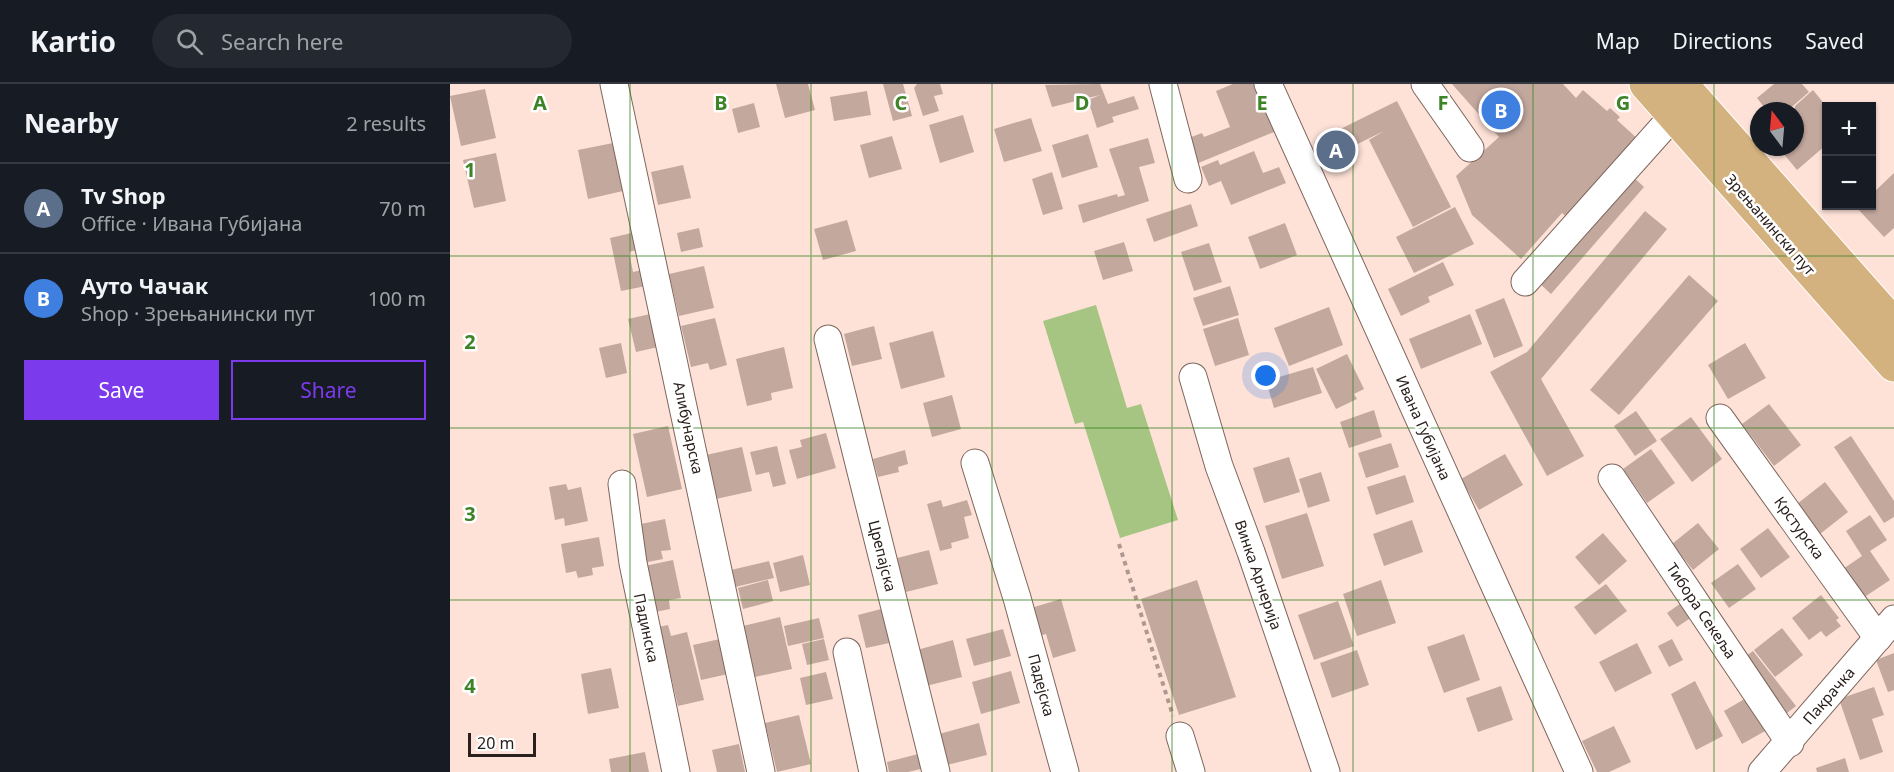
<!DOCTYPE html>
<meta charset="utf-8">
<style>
:root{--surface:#171b24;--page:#242831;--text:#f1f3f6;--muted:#9ea1a6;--line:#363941;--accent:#7c3aed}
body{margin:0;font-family:"Noto Sans",sans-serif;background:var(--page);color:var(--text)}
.controls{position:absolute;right:18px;top:18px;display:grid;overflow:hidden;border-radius:0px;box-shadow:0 2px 4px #0004}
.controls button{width:54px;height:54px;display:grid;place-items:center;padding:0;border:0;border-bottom:2px solid var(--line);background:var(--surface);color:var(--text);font:30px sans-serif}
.compass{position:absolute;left:1300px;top:18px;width:54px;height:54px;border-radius:50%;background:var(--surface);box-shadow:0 2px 4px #0004;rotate:344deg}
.scale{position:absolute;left:18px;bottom:15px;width:68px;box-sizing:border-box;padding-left:6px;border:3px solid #2a201d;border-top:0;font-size:16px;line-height:21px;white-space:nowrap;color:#2a201d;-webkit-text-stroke:4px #fff;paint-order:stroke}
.you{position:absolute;left:816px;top:292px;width:21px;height:21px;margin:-15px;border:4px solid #fff;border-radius:50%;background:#1a73e8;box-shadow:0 0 0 9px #1a73e833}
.badge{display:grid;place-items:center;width:39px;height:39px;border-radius:50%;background:var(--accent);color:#fff;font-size:20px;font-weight:700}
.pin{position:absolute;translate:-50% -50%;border:3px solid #fff;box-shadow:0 2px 6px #0006}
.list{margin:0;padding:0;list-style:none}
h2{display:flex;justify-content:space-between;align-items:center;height:78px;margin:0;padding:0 24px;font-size:26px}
h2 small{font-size:20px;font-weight:400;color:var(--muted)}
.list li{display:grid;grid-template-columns:39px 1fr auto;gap:18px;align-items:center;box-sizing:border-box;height:90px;padding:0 24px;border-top:2px solid var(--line)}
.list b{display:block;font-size:22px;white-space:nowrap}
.list p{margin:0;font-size:20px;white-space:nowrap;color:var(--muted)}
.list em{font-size:20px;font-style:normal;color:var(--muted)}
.actions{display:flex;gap:12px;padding:18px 24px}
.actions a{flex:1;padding:14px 0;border:2px solid var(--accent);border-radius:0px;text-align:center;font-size:21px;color:var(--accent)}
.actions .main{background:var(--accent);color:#fff}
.icon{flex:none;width:33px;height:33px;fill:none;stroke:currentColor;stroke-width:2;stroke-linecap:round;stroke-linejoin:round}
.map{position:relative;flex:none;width:1444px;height:688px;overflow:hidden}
header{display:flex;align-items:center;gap:36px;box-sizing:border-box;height:84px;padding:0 30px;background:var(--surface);border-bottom:2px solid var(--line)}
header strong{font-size:28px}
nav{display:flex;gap:33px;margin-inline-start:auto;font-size:21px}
.search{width:420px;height:54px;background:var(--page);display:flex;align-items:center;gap:15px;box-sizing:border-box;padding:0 21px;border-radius:33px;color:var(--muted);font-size:22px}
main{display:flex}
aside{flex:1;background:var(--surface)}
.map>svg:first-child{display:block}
.green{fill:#a6c582}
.building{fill:#c3a89e}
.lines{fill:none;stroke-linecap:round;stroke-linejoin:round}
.minor-casing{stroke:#7e665d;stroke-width:29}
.major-casing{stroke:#fff;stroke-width:35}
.path{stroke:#ae9992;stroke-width:4;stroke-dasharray:4.5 4.5;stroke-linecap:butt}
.minor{stroke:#fff;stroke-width:27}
.major{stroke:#d4b280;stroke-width:33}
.grid{fill:none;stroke:#3d8327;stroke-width:1.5;stroke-opacity:0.55}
.labels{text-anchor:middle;stroke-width:5;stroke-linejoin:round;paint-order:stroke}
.street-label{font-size:15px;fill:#2a201d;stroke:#fff}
.grid-label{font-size:20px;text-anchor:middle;font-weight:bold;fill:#3d8327;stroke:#fff;stroke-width:5;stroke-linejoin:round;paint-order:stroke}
</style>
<header>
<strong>Kartio</strong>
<div class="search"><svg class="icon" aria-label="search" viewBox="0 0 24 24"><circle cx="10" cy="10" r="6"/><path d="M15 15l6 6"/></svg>Search here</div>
<nav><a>Map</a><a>Directions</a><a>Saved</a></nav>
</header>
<main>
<aside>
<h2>Nearby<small>2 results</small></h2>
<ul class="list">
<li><span class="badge" style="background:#5c6f8a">A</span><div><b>Tv Shop</b><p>Office · Ивана Губијана</p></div><em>70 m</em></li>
<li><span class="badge" style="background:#3f7fe0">B</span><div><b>Ауто Чачак</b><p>Shop · Зрењанински пут</p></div><em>100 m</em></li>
</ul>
<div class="actions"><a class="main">Save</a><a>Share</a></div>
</aside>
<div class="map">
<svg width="1444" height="688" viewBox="0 0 1444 688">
<rect width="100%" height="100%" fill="#fee2d8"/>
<path class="green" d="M646 221 677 324 691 320 728 436 670 454 633 338 625 340 593 237Z"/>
<g class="building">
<path d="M326 0H358L365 26 335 34Z"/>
<path d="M433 0H453L462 32 443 37Z"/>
<path d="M467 0H490L493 10 484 12 489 27 473 32 464 4Z"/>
<path d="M650 0 658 20 684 12 689 25 662 33 664 38 647 44 638 16 650 11 602 23 595 1Z"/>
<path d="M783 0H810L829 46 746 80 736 55 752 49 754 53 780 43 766 7Z"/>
<path d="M1002 0H1113L1126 14 1133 6 1157 27 1160 24 1170 33 1167 36 1190 57 1120 136 1112 129 1071 175 1022 131 1006 92 1049 53Z"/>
<path d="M1324 0H1352L1359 8 1337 27H1317L1307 14Z"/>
<path d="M35 5 46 54 11 62 0 12Z"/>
<path d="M1363 6 1376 22V61L1347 86 1328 63H1345V22Z"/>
<path d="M417 7 421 31 384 37 380 13Z"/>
<path d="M947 17 1001 123 963 143 919 56 934 47 873 77 864 58Z"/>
<path d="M304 19 310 43 288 49 282 25Z"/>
<path d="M513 31 524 68 490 79 479 41Z"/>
<path d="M581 34 592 67 554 78 544 45Z"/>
<path d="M638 50 648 83 612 94 602 61Z"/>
<path d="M442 52 452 85 419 94 410 61Z"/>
<path d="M698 54 705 79 689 83 699 117 633 139 628 121 667 110 668 113 675 111 659 65Z"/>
<path d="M163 59 173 107 138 115 128 66Z"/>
<path d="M804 67 813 89 829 83 836 99 781 121 771 97 759 102 751 83 768 76 770 81Z"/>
<path d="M46 69 56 117 24 124 13 76Z"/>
<path d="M233 81 241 114 208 121 201 88Z"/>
<path d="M602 88 613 125 593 131 582 95Z"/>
<path d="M1444 89V144L1434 153 1407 124 1410 122H1422V110Z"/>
<path d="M1180 90 1194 103 1101 210 1087 197Z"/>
<path d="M741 120 748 142 704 158 696 135Z"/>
<path d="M1005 123 1024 160 964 189 946 153Z"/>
<path d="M1195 127 1217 145 1091 295 1134 372 1097 392 1040 288 1077 268Z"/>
<path d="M397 136 406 167 373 176 364 145Z"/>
<path d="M835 139 847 171 810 185 798 153Z"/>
<path d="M249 144 253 163 231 168 227 149Z"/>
<path d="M186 148 190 165 179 168 183 188 192 186 196 202 171 207 160 154Z"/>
<path d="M674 158 683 187 653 196 644 167Z"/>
<path d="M759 159 772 198 744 207 731 168Z"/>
<path d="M993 178 1004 201 978 213 980 218 951 232 938 205Z"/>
<path d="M254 182 264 224 229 232 219 190Z"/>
<path d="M1239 191 1268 217 1169 331 1140 306Z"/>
<path d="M780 202 789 231 753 242 743 214Z"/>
<path d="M1054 214 1073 262 1044 274 1025 226Z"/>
<path d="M879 223 893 261 839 282 824 244Z"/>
<path d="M200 230 208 263 186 268 178 235Z"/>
<path d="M1020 230 1032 260 971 285 959 255Z"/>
<path d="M265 234 277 281 260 286 258 279 241 283 231 242Z"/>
<path d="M788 234 799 271 765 282 753 245Z"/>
<path d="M424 242 432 275 402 282 394 250Z"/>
<path d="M483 247 495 293 451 305 439 259Z"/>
<path d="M171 259 177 289 156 294 149 264Z"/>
<path d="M1295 259 1316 294 1278 315 1258 281Z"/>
<path d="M334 263 343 304 321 309 322 316 297 322 286 275Z"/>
<path d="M897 270 914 305 904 310 907 315 886 325 866 285Z"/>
<path d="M863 283 872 309 824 324 816 297Z"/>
<path d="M502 311 511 345 482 353 473 319Z"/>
<path d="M1319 320 1351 361 1324 382 1292 340Z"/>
<path d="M924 326 932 353 899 364 890 338Z"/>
<path d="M1186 327 1207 357 1185 372 1164 342Z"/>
<path d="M1241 333 1272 375 1242 398 1210 355Z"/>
<path d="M218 342 232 405 197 413 183 350Z"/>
<path d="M376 349 386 384 347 395 339 366 352 363 350 356Z"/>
<path d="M1401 352 1444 417V433L1434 439 1384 363Z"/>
<path d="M941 359 949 383 916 394 908 369Z"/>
<path d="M327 362 336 400 323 403 319 388 306 391 300 368Z"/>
<path d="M292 363 302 407 266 415 256 371Z"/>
<path d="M1201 365 1225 399 1197 419 1173 385Z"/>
<path d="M455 366 458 380 448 383 449 388 428 393 423 375Z"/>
<path d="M1055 370 1073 401 1029 426 1011 395Z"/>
<path d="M839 373 850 408 814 419 803 384Z"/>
<path d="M871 388 880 417 858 424 849 395Z"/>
<path d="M955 391 964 418 926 431 917 403Z"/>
<path d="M1375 398 1398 428 1370 450 1347 420Z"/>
<path d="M116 400 118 406 131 403 138 437 115 442 114 434 105 436 99 403Z"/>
<path d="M491 416 493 423 517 416 522 431 514 433 519 454 501 459 502 464 490 467 477 420Z"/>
<path d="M857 429 874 482 832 495 815 442Z"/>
<path d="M1420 431 1437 456 1420 467 1440 496 1413 514 1393 485 1412 472 1396 447Z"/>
<path d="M215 435 221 466 211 467 213 475 193 479 186 441Z"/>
<path d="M962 436 973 468 934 482 923 450Z"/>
<path d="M1248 439 1269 465 1243 486 1222 460Z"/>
<path d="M1318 444 1340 473 1311 494 1290 465Z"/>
<path d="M1153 449 1177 477 1149 501 1125 473Z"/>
<path d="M149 453 154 482 142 484 143 491 128 494 126 487 116 489 111 460Z"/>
<path d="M479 466 488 500 456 508 447 474Z"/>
<path d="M353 471 360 501 330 508 323 479Z"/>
<path d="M223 476 231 514 219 516 220 525 200 529 190 483Z"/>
<path d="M319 477 324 494 285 503 281 486Z"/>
<path d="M1288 480 1306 505 1279 524 1261 499Z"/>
<path d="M318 496 323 517 293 525 288 504Z"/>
<path d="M747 496 786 613 729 631 691 515Z"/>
<path d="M931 496 946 539 907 552 893 510Z"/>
<path d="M1156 500 1177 527 1145 551 1124 523Z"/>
<path d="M1371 511 1389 534 1386 536 1391 542 1376 553 1371 547 1359 556 1342 534Z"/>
<path d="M611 515 626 567 603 574 596 550 589 552 581 524Z"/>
<path d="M888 517 904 562 864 576 848 531Z"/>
<path d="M1234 517 1245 531 1227 543 1217 529Z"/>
<path d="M435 524 444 558 416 564 408 531Z"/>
<path d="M330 533 342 585 305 593 293 542Z"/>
<path d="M369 534 374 554 338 562 334 542Z"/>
<path d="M218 541 221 552 237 548 254 616 228 622 216 571 210 572 204 544Z"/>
<path d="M1332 544 1353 571 1325 593 1304 566Z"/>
<path d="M553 545 561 572 524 582 516 555Z"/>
<path d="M1014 550 1030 596 994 609 977 563Z"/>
<path d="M270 555 278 590 251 596 243 561Z"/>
<path d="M374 555 379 576 357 581 352 560Z"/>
<path d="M1222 555 1233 576 1219 583 1208 562Z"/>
<path d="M503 556 512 593 476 602 467 566Z"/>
<path d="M1187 559 1202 589 1165 608 1149 578Z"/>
<path d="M907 566 919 601 882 614 870 579Z"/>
<path d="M1303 567 1346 622 1332 633 1289 577Z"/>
<path d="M1444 569V606L1438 608 1426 576Z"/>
<path d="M161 584 169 624 138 630 131 590Z"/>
<path d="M561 587 570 619 531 630 522 598Z"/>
<path d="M376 588 383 615 356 621 350 594Z"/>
<path d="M1245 597 1273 652 1246 666 1221 610Z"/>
<path d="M1051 602 1063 636 1028 648 1016 614Z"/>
<path d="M1424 603 1434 631 1422 635 1433 668 1410 676 1389 615Z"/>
<path d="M1298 613 1317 646 1292 660 1274 627Z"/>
<path d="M349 631 361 680 327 688 315 639Z"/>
<path d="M529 639 537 671 497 681 489 650Z"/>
<path d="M1164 642 1181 678 1159 688H1147L1132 657Z"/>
<path d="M289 660 295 688H267L262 666Z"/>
<path d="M195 668 199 688H161L159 675Z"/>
<path d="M472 669 475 684 458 688H439L437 678Z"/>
<path d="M1395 674 1399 688H1367L1366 684Z"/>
</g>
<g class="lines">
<defs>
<g id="minor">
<path d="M164 0 311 688"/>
<path d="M713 0 738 95"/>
<path d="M818 0 1129 688"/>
<path d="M975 0 1020 64"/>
<path d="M1075 198 1224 31"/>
<path d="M378 255 486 688"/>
<path d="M743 293 769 382 801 468 876 688"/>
<path d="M1270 334 1428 554"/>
<path d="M525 379 567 514 615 688"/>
<path d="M1162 394 1340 659"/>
<path d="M172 400 183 479 226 688"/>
<path d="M397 568 423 688"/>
<path d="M730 652 741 688"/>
<path d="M1312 688 1444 535"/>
</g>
<g id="major">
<path d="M1196 0 1444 281"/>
<path d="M1231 0 1444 241"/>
</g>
</defs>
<use href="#minor" class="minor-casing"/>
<use href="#major" class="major-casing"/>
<path class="path" d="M669 460 723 632"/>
<use href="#minor" class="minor"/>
<use href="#major" class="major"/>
</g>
<path class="grid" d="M180 0V688M361 0V688M542 0V688M722 0V688M903 0V688M1083 0V688M1264 0V688M0 172H1444M0 344H1444M0 516H1444"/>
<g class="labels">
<g class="street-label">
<text transform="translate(1320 141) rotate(49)" y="5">Зрењанински пут</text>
<text transform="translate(238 344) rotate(78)" y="5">Алибунарска</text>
<text transform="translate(973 344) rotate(66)" y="5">Ивана Губијана</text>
<text transform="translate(1349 444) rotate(54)" y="5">Крстурска</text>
<text transform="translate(432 472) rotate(76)" y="5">Црепајска</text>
<text transform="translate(808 491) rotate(71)" y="5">Винка Арнерија</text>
<text transform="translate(1251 527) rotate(56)" y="5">Тибора Секеља</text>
<text transform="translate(196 544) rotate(78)" y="5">Падинска</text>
<text transform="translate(591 601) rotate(75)" y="5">Падејска</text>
<text transform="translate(1379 612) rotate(-49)" y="5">Пакрачка</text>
</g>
</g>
<g class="grid-label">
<text x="90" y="26">A</text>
<text x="271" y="26">B</text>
<text x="451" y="26">C</text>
<text x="632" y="26">D</text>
<text x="812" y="26">E</text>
<text x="993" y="26">F</text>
<text x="1173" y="26">G</text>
<text x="20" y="93">1</text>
<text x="20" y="265">2</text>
<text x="20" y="437">3</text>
<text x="20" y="609">4</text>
</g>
</svg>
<div class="controls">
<button>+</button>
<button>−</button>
</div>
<svg class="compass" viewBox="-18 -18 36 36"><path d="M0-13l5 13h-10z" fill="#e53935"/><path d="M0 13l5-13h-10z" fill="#9ea1a6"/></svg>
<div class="scale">20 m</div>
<div class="you"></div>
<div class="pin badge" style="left:886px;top:66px;background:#5c6f8a">A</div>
<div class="pin badge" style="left:1051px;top:26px;background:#3f7fe0">B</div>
</div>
</main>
